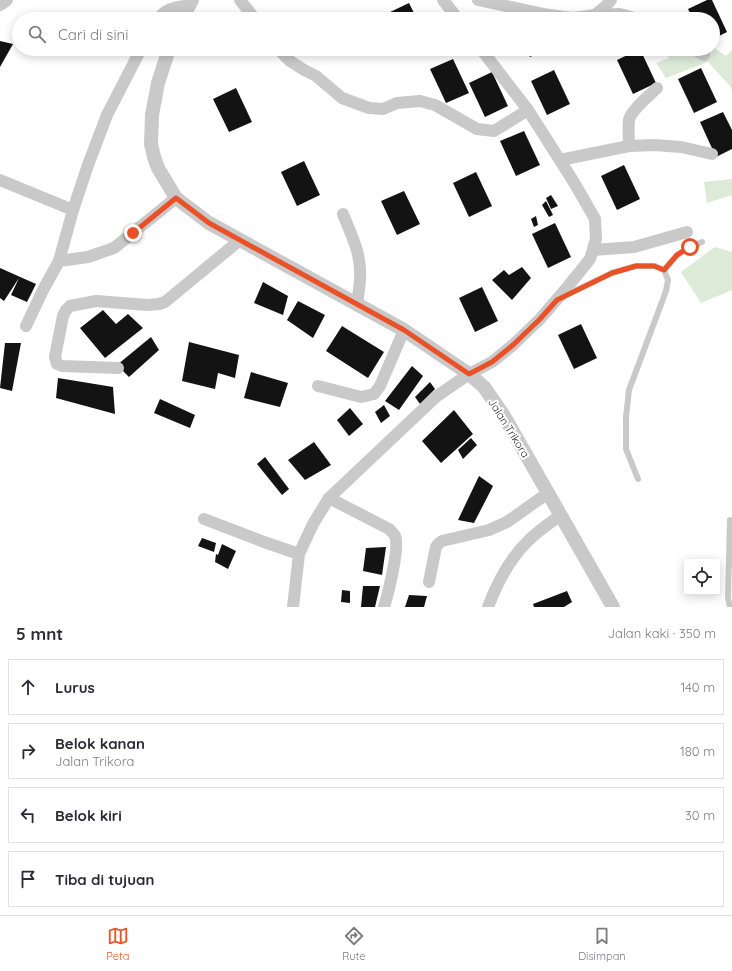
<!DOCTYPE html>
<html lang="id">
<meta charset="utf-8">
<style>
:root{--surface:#fff;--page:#f2f2f3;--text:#2b2b33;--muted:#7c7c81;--line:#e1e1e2;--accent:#ea5127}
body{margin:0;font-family:Quicksand,sans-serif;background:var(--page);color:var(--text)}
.controls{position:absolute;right:12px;bottom:12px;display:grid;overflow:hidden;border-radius:0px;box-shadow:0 2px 10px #0003}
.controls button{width:36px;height:36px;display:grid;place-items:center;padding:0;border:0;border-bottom:1px solid var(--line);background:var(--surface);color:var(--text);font:20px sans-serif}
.stop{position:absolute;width:12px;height:12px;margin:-9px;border:3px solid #ea5127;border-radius:50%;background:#fff}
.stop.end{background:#ea5127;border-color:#fff;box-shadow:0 1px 4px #0008}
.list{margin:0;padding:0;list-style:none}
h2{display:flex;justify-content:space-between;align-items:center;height:52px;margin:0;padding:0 16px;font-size:17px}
h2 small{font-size:13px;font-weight:400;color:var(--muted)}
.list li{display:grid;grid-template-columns:26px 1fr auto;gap:12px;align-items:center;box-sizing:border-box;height:56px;margin:0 8px 8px;padding:0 8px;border:1px solid var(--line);border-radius:0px}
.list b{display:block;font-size:15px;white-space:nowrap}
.list p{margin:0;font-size:13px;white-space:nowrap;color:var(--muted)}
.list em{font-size:13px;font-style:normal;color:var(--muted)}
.icon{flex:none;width:22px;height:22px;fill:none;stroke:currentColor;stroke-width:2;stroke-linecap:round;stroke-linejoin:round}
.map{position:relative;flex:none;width:732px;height:607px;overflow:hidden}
.search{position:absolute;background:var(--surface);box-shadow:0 2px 10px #0003;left:12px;right:12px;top:12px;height:44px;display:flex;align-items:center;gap:10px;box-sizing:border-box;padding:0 14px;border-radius:22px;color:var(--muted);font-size:15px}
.sheet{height:308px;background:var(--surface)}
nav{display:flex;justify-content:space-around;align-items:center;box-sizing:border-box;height:56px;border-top:1px solid var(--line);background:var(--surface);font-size:11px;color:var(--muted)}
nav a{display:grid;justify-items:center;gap:2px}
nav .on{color:var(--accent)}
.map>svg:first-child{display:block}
.green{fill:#ddead8}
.building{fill:#131313}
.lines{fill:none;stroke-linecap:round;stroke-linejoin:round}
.service{stroke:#c9c9c9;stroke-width:6}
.minor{stroke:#c9c9c9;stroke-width:12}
.tertiary{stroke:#c9c9c9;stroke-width:14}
.route{stroke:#ea5127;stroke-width:5}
.labels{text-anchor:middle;stroke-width:4;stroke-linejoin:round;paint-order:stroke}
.street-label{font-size:11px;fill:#2c2c2c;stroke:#fff}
</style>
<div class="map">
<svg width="732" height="607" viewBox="0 0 732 607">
<rect width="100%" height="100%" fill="#fff"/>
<g class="green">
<path d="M713 47 726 56 732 50V91L730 86 708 62 666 78 656 63 669 58 661 49H713Z"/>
<path d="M732 179V195L707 203 704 182Z"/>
<path d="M715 247 732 252V290L701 303 681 272Z"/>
</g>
<g class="building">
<path d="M707 0H712L727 32 713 39V19H693L688 9Z"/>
<path d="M409 3 417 19H389L386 14Z"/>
<path d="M0 41 13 44 0 67Z"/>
<path d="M526 49H547L530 57Z"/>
<path d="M640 49 656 83 633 94 617 60Z"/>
<path d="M453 59 469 93 446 103 430 69Z"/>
<path d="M701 68 717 102 694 113 678 79Z"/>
<path d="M554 70 570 104 547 115 531 81Z"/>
<path d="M492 72 508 106 485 117 469 83Z"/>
<path d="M236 88 252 122 229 132 213 99Z"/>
<path d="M723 112 732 130V149L716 157 700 122Z"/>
<path d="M524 131 540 165 516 176 500 141Z"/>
<path d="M304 161 320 195 297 206 281 172Z"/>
<path d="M624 165 640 199 617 210 601 176Z"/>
<path d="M476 172 492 206 469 217 453 183Z"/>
<path d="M404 191 420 224 397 235 381 201Z"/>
<path d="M551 195 558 206 551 209 546 198Z"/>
<path d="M546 201 553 215 549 217 542 205Z"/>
<path d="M536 216 538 225 534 227 531 219Z"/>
<path d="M555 223 571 257 548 268 532 234Z"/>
<path d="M522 267 531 278 512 300 492 280 504 270 509 275Z"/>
<path d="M0 268 36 284 27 302 11 295 19 278 4 301 0 298Z"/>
<path d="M263 282 288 296 283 315 254 303Z"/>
<path d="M482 287 498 321 475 332 459 298Z"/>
<path d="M298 301 325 315 313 338 287 320Z"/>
<path d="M103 310 116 324 128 314 143 328 105 358 80 328Z"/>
<path d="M581 324 597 358 574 369 558 335Z"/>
<path d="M342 326 384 352 368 378 326 351Z"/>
<path d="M151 337 159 350 129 377 117 365Z"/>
<path d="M189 342 239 355 235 378 218 373 215 389 182 381Z"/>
<path d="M5 343H21L12 391 0 388Z"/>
<path d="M412 366 423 376 399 410 385 401Z"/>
<path d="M251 372 288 383 280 407 244 398Z"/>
<path d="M58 378 113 387 115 414 56 398Z"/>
<path d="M430 382 435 389 420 404 415 397Z"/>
<path d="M160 399 195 415 190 428 154 413Z"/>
<path d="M384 405 390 416 381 423 375 412Z"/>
<path d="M350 408 363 424 349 436 337 420Z"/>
<path d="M454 410 473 434 441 463 422 441Z"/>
<path d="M471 438 477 445 463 459 458 450Z"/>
<path d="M314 442 331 465 305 480 288 460Z"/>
<path d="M265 457 289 489 282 495 257 464Z"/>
<path d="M479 476 493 486 474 523 458 520Z"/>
<path d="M202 538 216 543 214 552 198 546Z"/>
<path d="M222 544 236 551 228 569 215 562 216 554 218 555Z"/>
<path d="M386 547 382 575 363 571 366 548Z"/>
<path d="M363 586H380L375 607H361Z"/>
<path d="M342 590 350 591V603L341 602Z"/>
<path d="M567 591 572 602 564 607H534L533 604Z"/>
<path d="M409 595 427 596 424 607H405Z"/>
</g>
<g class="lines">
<g class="service">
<path d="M664 270 677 255 690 247 702 242"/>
<path d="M564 296 612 273 636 266H655L664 270 668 280 666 291 629 390 626 417V449L638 479"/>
<path d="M730 520 728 598 730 607"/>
</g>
<g class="minor">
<path d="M240 0 255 19"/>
<path d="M443 0 458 19"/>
<path d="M478 0 549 15 573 18 595 15 606 6 611 0"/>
<path d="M0 5 7 0"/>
<path d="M595 15 620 14 638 19"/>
<path d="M158 19C167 7 175 8 189 5"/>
<path d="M278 49 290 61 304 70 316 76 342 98 369 108 383 109 397 103 420 101 435 105 477 129 494 131 528 110"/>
<path d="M694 49 704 55"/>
<path d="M629 146C629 138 628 128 629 120 631 110 649 96 657 88"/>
<path d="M560 160 629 146 655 145 681 147 712 154"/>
<path d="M0 180 73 210"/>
<path d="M343 214C350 232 360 251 360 271 361 282 358 294 357 305"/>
<path d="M593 250 634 247 687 232"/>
<path d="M59 261 88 257 114 248 176 198"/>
<path d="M26 326 43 290 59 261 73 210 88 165 107 115 141 49"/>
<path d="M118 368 62 366 57 364 55 357 63 316 66 310 70 306 96 301 148 305 159 304 165 302 240 240"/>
<path d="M318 386 361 397 374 394 380 386 404 330"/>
<path d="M329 498 389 529C391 531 394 534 395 536 400 547 388 594 384 607"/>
<path d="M204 519 264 542 299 554"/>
<path d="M429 582 436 547 438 544 442 541 489 530 507 522 548 493"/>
<path d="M293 607 299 554 313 524 329 498 437 396 469 374 492 362 513 345 540 319 565 290 590 259 596 239 595 219 575 184 528 110 481 49"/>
<path d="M488 607C497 583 510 558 529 540 538 531 550 523 561 515"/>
</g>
<g class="tertiary">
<path d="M182 19 192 0"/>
<path d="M169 49 158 83 152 115 151 144 154 157 158 168 176 198 209 223 404 330 469 374 484 387 504 416 613 607"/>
</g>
</g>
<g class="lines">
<path class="route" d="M133 233 176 198 209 223 404 330 469 374 492 362 513 345 540 319 557 300 612 273 636 266H654L664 270 677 255 690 247"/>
</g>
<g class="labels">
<g class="street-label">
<text transform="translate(509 428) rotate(58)" y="4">Jalan Trikora</text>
</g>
</g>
</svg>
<div class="controls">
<button><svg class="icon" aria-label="locate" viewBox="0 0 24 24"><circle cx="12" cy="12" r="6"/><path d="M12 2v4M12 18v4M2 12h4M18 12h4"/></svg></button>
</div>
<div class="stop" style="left:690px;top:247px"></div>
<div class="stop end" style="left:133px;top:233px"></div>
<div class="search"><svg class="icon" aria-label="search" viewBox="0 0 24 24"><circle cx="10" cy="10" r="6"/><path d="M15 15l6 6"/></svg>Cari di sini</div>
</div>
<section class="sheet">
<h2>5 mnt<small>Jalan kaki · 350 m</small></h2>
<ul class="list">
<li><svg class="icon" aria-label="ahead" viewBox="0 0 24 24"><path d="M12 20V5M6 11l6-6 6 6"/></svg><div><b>Lurus</b></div><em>140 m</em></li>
<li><svg class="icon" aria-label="right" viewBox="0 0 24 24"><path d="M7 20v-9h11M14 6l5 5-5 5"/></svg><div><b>Belok kanan</b><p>Jalan Trikora</p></div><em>180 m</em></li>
<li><svg class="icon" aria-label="left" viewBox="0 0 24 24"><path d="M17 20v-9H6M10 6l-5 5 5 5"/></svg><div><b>Belok kiri</b></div><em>30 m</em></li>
<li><svg class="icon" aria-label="arrive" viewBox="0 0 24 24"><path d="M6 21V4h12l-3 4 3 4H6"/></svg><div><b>Tiba di tujuan</b></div></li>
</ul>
</section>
<nav>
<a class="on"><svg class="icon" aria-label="map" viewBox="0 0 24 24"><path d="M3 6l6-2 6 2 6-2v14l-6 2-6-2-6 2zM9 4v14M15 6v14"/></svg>Peta</a>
<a><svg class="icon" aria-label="directions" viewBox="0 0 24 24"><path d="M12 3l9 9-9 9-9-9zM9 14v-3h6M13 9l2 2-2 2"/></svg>Rute</a>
<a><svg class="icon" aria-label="saved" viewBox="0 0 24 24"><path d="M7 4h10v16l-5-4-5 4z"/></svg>Disimpan</a>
</nav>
